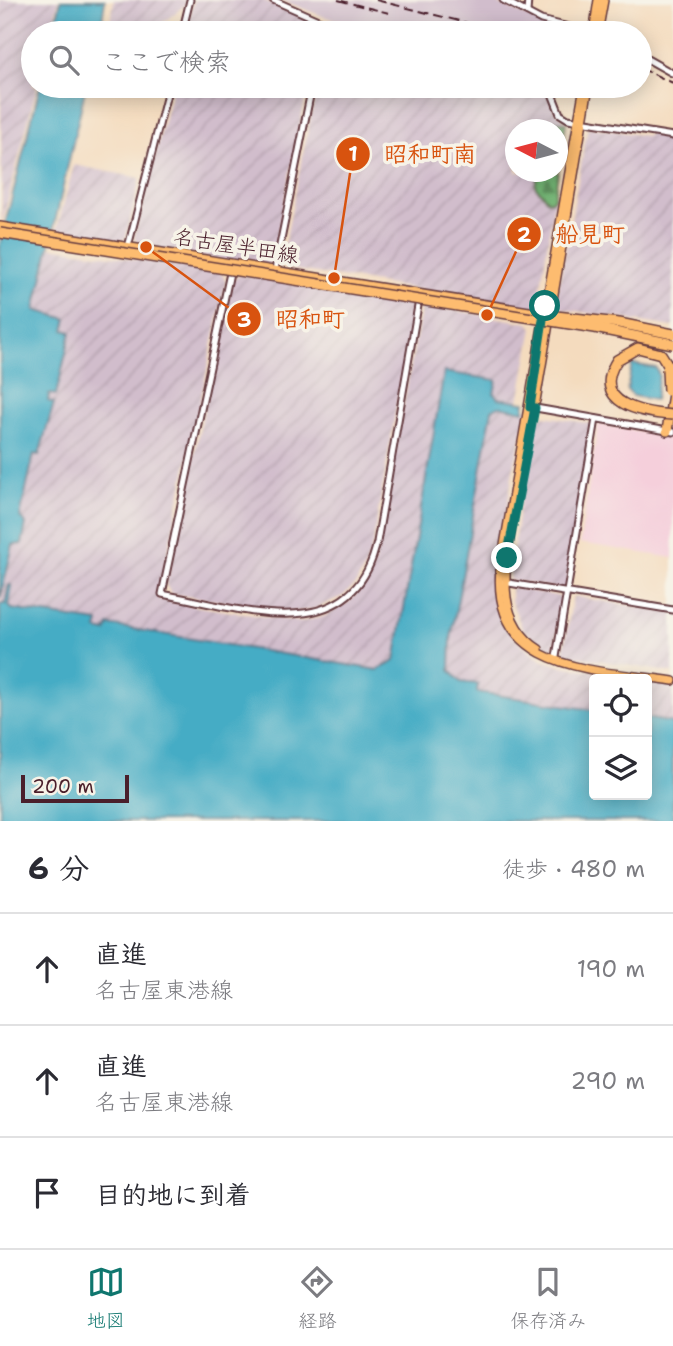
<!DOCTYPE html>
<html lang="ja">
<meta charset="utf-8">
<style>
:root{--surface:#fff;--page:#f7f7f7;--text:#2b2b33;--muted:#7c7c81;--line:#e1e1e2;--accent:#0f766e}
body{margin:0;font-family:"Shantell Sans","Klee One",sans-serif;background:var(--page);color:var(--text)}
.controls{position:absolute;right:21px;bottom:21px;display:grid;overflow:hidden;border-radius:7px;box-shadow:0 4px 18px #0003}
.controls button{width:63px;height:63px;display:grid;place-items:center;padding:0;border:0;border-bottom:2px solid var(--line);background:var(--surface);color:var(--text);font:35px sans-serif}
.compass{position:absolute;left:505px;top:119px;width:63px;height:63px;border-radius:50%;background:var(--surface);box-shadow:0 4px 18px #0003;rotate:276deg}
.scale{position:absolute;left:21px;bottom:18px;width:108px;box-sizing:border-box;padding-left:7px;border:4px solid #4a1f2b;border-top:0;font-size:19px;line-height:24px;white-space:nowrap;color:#4a1f2b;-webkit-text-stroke:5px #f7f3e8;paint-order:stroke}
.stop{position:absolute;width:21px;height:21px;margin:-16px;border:5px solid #0f766e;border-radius:50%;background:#fff}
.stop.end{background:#0f766e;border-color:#fff;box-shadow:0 2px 7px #0008}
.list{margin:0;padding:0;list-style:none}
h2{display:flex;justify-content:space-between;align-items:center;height:91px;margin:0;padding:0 28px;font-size:30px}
h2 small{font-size:23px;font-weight:400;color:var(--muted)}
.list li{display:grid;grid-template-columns:46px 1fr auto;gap:21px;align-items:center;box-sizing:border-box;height:112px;padding:0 28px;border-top:2px solid var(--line)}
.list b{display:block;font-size:26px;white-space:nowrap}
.list p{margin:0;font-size:23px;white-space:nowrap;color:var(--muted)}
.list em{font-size:23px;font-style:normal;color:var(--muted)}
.icon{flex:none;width:38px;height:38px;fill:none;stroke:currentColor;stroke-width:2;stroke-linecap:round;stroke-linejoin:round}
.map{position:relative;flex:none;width:673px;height:821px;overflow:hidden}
.search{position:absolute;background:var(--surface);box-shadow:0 4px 18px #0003;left:21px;right:21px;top:21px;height:77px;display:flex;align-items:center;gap:18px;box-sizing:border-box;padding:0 24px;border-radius:38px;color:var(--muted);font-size:26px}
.sheet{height:427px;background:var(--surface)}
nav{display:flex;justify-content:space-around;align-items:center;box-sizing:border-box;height:98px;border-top:2px solid var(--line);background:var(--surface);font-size:19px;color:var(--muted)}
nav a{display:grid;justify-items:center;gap:4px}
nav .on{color:var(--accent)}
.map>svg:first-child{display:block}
.built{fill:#f5cfdb}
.industrial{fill:url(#industrial-furrows);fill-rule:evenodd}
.railway{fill:#d1bdcc}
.forest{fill:url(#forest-firs);stroke:#5d684e;stroke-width:2}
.water{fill:#45acc5;stroke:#486678;stroke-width:2}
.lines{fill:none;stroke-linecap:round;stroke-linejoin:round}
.minor-casing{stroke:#643b41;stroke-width:9}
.major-casing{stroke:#643b41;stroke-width:10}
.highway-casing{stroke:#643b41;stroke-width:12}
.minor{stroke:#fff;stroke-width:5}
.major{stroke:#fdbc6f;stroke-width:7}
.highway{stroke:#fdbc6f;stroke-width:9}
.rail{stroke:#4a1f2b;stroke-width:2;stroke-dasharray:10 5;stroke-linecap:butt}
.highway-bridge-casing{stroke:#643b41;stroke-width:12;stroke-linecap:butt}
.highway-bridge{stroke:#fdbc6f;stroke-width:9}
.route{stroke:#0f766e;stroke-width:9}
.labels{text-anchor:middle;stroke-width:7;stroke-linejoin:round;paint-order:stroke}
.street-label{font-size:21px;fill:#4a1f2b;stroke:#f7f3e8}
.leader{fill:none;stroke:#d8530f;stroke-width:2.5}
.callout-dot{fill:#d8530f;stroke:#f7f3e8;stroke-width:2.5}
.mark-label{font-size:21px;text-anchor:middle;font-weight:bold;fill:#fff}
.callout-label{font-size:23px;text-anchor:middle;font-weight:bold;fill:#d8530f;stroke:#f7f3e8;stroke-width:7;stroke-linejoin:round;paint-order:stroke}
</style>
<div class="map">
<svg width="673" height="821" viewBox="0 0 673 821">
<defs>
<pattern id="industrial-furrows" width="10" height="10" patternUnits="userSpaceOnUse" patternTransform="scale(1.75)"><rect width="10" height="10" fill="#d1bdcc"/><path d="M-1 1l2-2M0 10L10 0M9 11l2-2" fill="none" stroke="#b5a2af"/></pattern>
<pattern id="forest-firs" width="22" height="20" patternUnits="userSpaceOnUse" patternTransform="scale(1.75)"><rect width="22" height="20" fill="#70b071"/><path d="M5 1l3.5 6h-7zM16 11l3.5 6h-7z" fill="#5e8f5d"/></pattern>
</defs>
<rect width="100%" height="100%" fill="#f7f3e8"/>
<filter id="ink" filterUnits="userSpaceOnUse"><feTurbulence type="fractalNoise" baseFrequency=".0143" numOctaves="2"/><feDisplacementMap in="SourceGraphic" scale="14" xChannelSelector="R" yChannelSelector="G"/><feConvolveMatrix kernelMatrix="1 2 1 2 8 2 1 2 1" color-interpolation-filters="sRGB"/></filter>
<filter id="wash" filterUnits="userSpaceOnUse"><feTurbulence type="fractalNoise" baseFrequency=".00686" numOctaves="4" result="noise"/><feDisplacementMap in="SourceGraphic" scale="28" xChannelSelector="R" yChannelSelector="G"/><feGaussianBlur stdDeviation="1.57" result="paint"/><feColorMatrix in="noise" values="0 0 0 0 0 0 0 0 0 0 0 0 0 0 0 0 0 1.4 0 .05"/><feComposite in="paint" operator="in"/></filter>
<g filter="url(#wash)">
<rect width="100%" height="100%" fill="#f4dbbe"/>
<path class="built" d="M598 424 673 437V558L580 543Z"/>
<g class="industrial">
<path d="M0 0H59L50 33H33V86H37L2 223Z"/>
<path d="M114 0H186L185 5 165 21 144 31H134L109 29Z"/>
<path d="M194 0H263L319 24V33H186Z"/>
<path d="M173 86H308L272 261 264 267 140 247 134 238Z"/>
<path d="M317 86H545L554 110 567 122 538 305 534 308 285 268 281 262ZM516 130H558V172H516Z"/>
<path d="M588 127 647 136 648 133 673 137V327L563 309 556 301Z"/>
<path d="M74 165 140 178 126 237 120 242 56 232Z"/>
<path d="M51 247 220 272 226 281 158 599 188 605 300 622 325 616 350 601 367 581 374 564 422 305 529 323 533 328 519 401 498 398 494 393 496 380 444 372 394 661 390 666 378 670 109 625 107 632 96 630 98 622 12 609 9 607 10 585 5 605 0 604 13 545 22 544 26 524 20 517 34 454 39 455 53 403 49 401V394L55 395 71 332 64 331 66 319 35 311 46 255Z"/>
<path d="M240 275 414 304 373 543 366 565 356 584 343 596 312 610 292 612 171 594 166 585 232 281Z"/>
<path d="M499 406 520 410 529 408 513 471 497 571 500 613 513 637 541 660 562 666 640 679H594V710L477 692 459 680 449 668 451 638 492 410Z"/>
<path d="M539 415 594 424 566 589 564 590 509 580 522 489Z"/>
<path d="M511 587 563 597 554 649 542 646 522 628 511 601Z"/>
<path d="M573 596 673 613V673L563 654Z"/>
<path d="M647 680 673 685V723L647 718Z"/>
</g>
<path class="railway" d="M281 0H490L552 27 573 33H392L325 17Z"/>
<path class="forest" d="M548 120 566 123 554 199 548 201 535 186 538 172H558V130L546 129Z"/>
<g class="water">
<path d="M61 0H105L101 28 97 33H53Z"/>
<path d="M40 86H86L35 310 67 319 64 330 71 332 56 395 49 394 48 401 54 403 39 455 34 454 20 517 26 524 22 544 13 545 0 599V244Z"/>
<path d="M632 364 656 368 659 375 655 400 633 396 627 390Z"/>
<path d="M444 372 497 380 494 393 498 398 525 402 524 411 499 406 492 410 451 638 450 670 461 682 478 684 477 692 594 710V795H647V718L673 723V821H0V604H5L9 585H12L9 606 12 609 99 622 97 630 106 632 109 625 378 670 395 661Z"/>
</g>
</g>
<g filter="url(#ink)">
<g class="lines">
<defs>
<g id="minor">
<path d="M273 0 325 23 374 33"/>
<path d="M503 0 541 20 593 33"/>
<path d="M527 12 528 0"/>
<path d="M182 33 190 0"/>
<path d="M640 55 672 73"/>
<path d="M549 86 560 114 568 119 673 136"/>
<path d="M128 247 169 86"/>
<path d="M231 268 162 594C239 608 353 651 377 542L419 300"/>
<path d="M275 270 312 86"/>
<path d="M530 407 673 432"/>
<path d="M503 582 673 610"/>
<path d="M556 657 596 419"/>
</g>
<g id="major">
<path d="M593 33 598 0"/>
<path d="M598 33 604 0"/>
<path d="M584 86 500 568C490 674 598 669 673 681"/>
<path d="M0 226 548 314"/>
<path d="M536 401 589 86"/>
<path d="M512 523C506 568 494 620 539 649"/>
</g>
<path id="highway" d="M667 431 673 394"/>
</defs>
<use href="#minor" class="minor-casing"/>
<use href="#major" class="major-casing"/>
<use href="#highway" class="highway-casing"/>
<use href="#minor" class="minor"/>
<use href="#major" class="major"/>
<use href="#highway" class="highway"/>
<g class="rail">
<path d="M338 0 389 13"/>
<path d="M376 0 471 24 526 33"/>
<path d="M640 68 673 83"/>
</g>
<defs>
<g id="highway-bridge">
<path d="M0 233 595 328 673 344"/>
<path d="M547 315 619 323 673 334"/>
<path d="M667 369 668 391"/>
<path d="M673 373 661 354 638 348 617 360C589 404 643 413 673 415"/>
</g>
</defs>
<use href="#highway-bridge" class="highway-bridge-casing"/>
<use href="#highway-bridge" class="highway-bridge"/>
</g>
</g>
<g class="lines" filter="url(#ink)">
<path class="route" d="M507 558 535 408 530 407 545 306"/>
</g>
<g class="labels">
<g class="street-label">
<text transform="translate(236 246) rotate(9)" y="7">名古屋半田線</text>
</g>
</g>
<path class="leader" d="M334 278L353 154M487 315L524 234M146 247L244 319"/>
<g class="callout-dot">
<circle cx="334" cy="278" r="7"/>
<circle cx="487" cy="315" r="7"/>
<circle cx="146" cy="247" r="7"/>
<circle cx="353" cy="154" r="18"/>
<circle cx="524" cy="234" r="18"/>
<circle cx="244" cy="319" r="18"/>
</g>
<g class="mark-label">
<text x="353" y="161">1</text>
<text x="524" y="242">2</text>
<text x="244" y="327">3</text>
</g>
<g class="callout-label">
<text x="430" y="162">昭和町南</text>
<text x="590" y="242">船見町</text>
<text x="310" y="327">昭和町</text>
</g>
</svg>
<div class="controls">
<button><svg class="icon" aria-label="locate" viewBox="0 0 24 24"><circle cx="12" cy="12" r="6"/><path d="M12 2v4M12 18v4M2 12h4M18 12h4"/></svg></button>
<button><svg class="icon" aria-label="layers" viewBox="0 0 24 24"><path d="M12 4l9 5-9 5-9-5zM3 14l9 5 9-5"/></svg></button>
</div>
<svg class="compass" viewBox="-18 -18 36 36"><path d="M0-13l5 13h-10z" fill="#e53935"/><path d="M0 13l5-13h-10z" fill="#7c7c81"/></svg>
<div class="scale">200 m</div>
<div class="stop" style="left:545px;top:306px"></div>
<div class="stop end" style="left:507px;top:558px"></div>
<div class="search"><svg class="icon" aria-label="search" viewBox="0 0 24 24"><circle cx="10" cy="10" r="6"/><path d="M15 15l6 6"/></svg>ここで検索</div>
</div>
<section class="sheet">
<h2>6 分<small>徒歩 · 480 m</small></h2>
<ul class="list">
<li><svg class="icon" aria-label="ahead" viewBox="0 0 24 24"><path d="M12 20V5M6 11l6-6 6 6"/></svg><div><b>直進</b><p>名古屋東港線</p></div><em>190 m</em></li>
<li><svg class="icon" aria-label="ahead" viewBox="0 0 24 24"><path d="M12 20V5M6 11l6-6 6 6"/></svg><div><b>直進</b><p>名古屋東港線</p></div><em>290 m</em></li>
<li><svg class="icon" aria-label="arrive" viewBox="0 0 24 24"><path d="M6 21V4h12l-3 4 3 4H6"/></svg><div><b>目的地に到着</b></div></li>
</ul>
</section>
<nav>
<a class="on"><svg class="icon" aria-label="map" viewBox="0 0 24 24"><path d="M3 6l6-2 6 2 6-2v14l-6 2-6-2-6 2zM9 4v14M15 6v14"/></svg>地図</a>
<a><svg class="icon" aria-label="directions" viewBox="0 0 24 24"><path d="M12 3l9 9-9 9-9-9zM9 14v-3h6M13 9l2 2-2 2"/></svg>経路</a>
<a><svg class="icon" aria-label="saved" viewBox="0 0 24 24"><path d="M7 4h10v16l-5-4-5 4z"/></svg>保存済み</a>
</nav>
